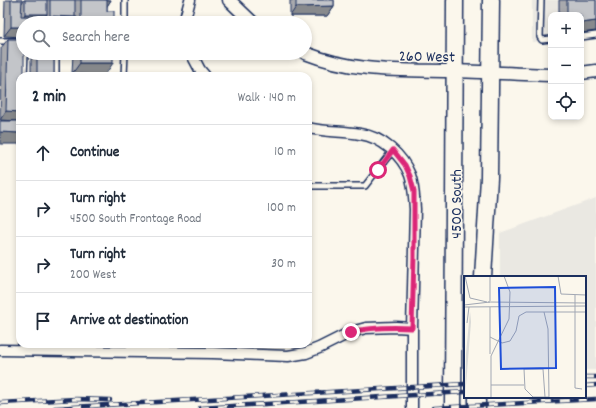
<!DOCTYPE html>
<meta charset="utf-8">
<style>
:root{--surface:#fff;--page:#f6f6f7;--text:#1f2937;--muted:#747a83;--line:#e0e1e3}
body{margin:0;font-family:Dekko,sans-serif;background:var(--page);color:var(--text)}
.controls{position:absolute;right:12px;top:12px;display:grid;overflow:hidden;border-radius:8px;box-shadow:0 2px 6px #0003}
.controls button{width:36px;height:36px;display:grid;place-items:center;padding:0;border:0;border-bottom:1px solid var(--line);background:var(--surface);color:var(--text);font:20px sans-serif}
.stop{position:absolute;width:12px;height:12px;margin:-9px;border:3px solid #db2777;border-radius:50%;background:#fff}
.stop.end{background:#db2777;border-color:#fff;box-shadow:0 1px 4px #0008}
.list{margin:0;padding:0;list-style:none}
h2{display:flex;justify-content:space-between;align-items:center;height:52px;margin:0;padding:0 16px;font-size:17px}
h2 small{font-size:13px;font-weight:400;color:var(--muted)}
.list li{display:grid;grid-template-columns:26px 1fr auto;gap:12px;align-items:center;box-sizing:border-box;height:56px;padding:0 16px;border-top:1px solid var(--line)}
.list b{display:block;font-size:15px;white-space:nowrap}
.list p{margin:0;font-size:13px;white-space:nowrap;color:var(--muted)}
.list em{font-size:13px;font-style:normal;color:var(--muted)}
.icon{flex:none;width:22px;height:22px;fill:none;stroke:currentColor;stroke-width:2;stroke-linecap:round;stroke-linejoin:round}
.map{position:relative;flex:none;width:596px;height:408px;overflow:hidden}
.search{position:absolute;background:var(--surface);box-shadow:0 2px 6px #0003;left:16px;top:16px;width:296px;height:44px;display:flex;align-items:center;gap:10px;box-sizing:border-box;padding:0 14px;border-radius:22px;color:var(--muted);font-size:15px}
.panel{position:absolute;background:var(--surface);box-shadow:0 2px 6px #0003;left:16px;top:72px;width:296px;height:276px;border-radius:12px}
.map>svg:first-child{display:block}
.built{fill:#eae8e2}
.lines{fill:none;stroke-linecap:round;stroke-linejoin:round}
.service-casing{stroke:#1b2f5e;stroke-width:8}
.minor-casing{stroke:#1b2f5e;stroke-width:13}
.tertiary-casing{stroke:#1b2f5e;stroke-width:15}
.primary-casing{stroke:#1b2f5e;stroke-width:19}
.service{stroke:#fbf7ec;stroke-width:5}
.minor{stroke:#fbf7ec;stroke-width:10}
.tertiary{stroke:#fbf7ec;stroke-width:12}
.primary{stroke:#fbf7ec;stroke-width:16}
.rail-casing{stroke:#1b2f5e;stroke-width:4.5}
.rail{stroke:#fbf7ec;stroke-width:3;stroke-dasharray:9;stroke-linecap:butt}
.wall{fill:#a8a9ad;stroke:#1b2f5e}
.shaded-wall{fill:#888a8d;stroke:#1b2f5e}
.building{fill:#c3c5c9;stroke:#1b2f5e}
.route{stroke:#db2777;stroke-width:5}
.labels{text-anchor:middle;stroke-width:3;stroke-linejoin:round;paint-order:stroke}
.street-label{font-size:16px;fill:#1b2f5e;stroke:#fbf7ec}
.inset-road{fill:none;stroke:#a1a7b3;stroke-width:1}
.view{fill:#1d4ed8;fill-opacity:0.15;stroke:#1d4ed8;stroke-width:2}
.inset-edge{fill:none;stroke:#1b2f5e;stroke-width:2}
</style>
<div class="map">
<svg width="596" height="408" viewBox="0 0 596 408">
<rect width="100%" height="100%" fill="#fbf7ec"/>
<filter id="ink" filterUnits="userSpaceOnUse"><feTurbulence type="fractalNoise" baseFrequency=".025" numOctaves="2"/><feDisplacementMap in="SourceGraphic" scale="8" xChannelSelector="R" yChannelSelector="G"/><feConvolveMatrix kernelMatrix="1 2 1 2 8 2 1 2 1" color-interpolation-filters="sRGB"/></filter>
<g filter="url(#ink)">
<g class="built">
<path d="M532 0H596V38L581 40V15H551V41L532 42Z"/>
<path d="M596 198V370H585V277H500V233Z"/>
</g>
<g class="lines">
<defs>
<g id="service">
<path d="M541 0 540 37 542 40 551 39"/>
<path d="M125 23V0"/>
<path d="M581 37 596 35"/>
<path d="M0 41H23"/>
<path d="M24 76 25 53"/>
<path d="M56 76V53"/>
<path d="M124 76 125 53"/>
<path d="M308 186H365L393 150"/>
</g>
<g id="minor">
<path d="M186 23V15L190 0"/>
<path d="M191 53 200 70 205 76"/>
<path d="M308 128C325 132 343 131 360 134 382 137 402 155 410 175 414 186 414 197 415 209L412 328V408"/>
<path d="M0 350 213 353 288 356 306 353 319 348 351 332 366 328 396 327 412 328"/>
</g>
<g id="tertiary">
<path d="M229 0 253 23"/>
<path d="M305 53C356 73 400 70 453 71 486 72 518 74 551 75"/>
<path d="M581 73 596 71"/>
</g>
<g id="primary">
<path d="M483 277 489 178 491 0"/>
<path d="M453 408 455 0"/>
<path d="M477 408V397"/>
</g>
</defs>
<use href="#service" class="service-casing"/>
<use href="#minor" class="minor-casing"/>
<use href="#tertiary" class="tertiary-casing"/>
<use href="#primary" class="primary-casing"/>
<use href="#service" class="service"/>
<use href="#minor" class="minor"/>
<use href="#tertiary" class="tertiary"/>
<use href="#primary" class="primary"/>
<defs>
<g id="rail">
<path d="M585 377H596"/>
<path d="M585 386 596 385"/>
<path d="M0 403 76 399 110 400"/>
<path d="M55 408 465 384"/>
<path d="M200 408 465 392"/>
<path d="M434 408 596 399"/>
</g>
</defs>
<use href="#rail" class="rail-casing"/>
<use href="#rail" class="rail"/>
</g>
<g class="wall">
<path d="M5 0H22L21 4 24 0H111L107 6V11L114 23H23L4 36Z"/>
<path d="M290 0H334V6L327 16H290Z"/>
<path d="M559 0H596V31L581 33V15H559Z"/>
<path d="M8 39 20 76V116L17 121 0 120 1 48Z"/>
<rect x="31" y="53" width="23" height="23"/>
<path d="M73 53H113L105 75 72 74Z"/>
</g>
<g class="shaded-wall">
<path d="M104 0H111L106 8Z"/>
<path d="M334 6 327 16H290L296 7Z"/>
<path d="M25 14H47L43 21H21Z"/>
<path d="M596 21V31L581 33V23Z"/>
<path d="M11 27H23V37L4 36Z"/>
<path d="M80 63H113L105 75 72 74Z"/>
<path d="M6 111 20 112V116L17 121 0 120Z"/>
<path d="M0 132 20 133V144H0Z"/>
</g>
<g class="building">
<path d="M11 0H22L21 16 77 17V23H23V27H11Z"/>
<rect x="25" y="0" width="22" height="14"/>
<path d="M50 0H75V17L50 16Z"/>
<path d="M81 0H107V11H114V23H81Z"/>
<path d="M296 0H334V6L296 7Z"/>
<path d="M567 0H596V21L581 23V15H567Z"/>
<path d="M8 39H23V53H24V76H20V112L6 111Z"/>
<rect x="37" y="53" width="17" height="23"/>
<rect x="80" y="53" width="33" height="10"/>
<path d="M0 121H20V133L0 132Z"/>
</g>
</g>
<g class="lines" filter="url(#ink)">
<path class="route" d="M351 332C371 327 391 327 412 328L414 257V191L410 176 405 165 393 150 378 170"/>
</g>
<g class="labels">
<g class="street-label">
<text transform="translate(427 55) rotate(1)" y="6">260 West</text>
<text transform="translate(455 204) rotate(-90)" y="6">4500 South</text>
</g>
</g>
<g transform="translate(464 276)">
<rect width="122" height="122" fill="#fbf7ec"/>
<path d="M6 35 7 46 1 122 2 78Z" fill="#dadad7"/>
<path class="inset-road" d="M1 0 6 22 23 26M26 0V25M94 0 97 18 122 19M111 19V112L118 113M24 26 122 27M0 29 26 26M0 31 122 30M26 31V78M80 36 84 53 85 122M0 40V84M3 47 5 31M26 61 38 67 46 65 52 55 55 40 62 36H122M27 109H60M81 121 79 93H60L61 113 69 121H85M27 122V80L45 43 46 16 40 0"/>
<path class="view" d="M91 11 92 92 37 93 35 12Z"/>
<rect width="122" height="122" class="inset-edge"/>
</g>
</svg>
<div class="controls">
<button>+</button>
<button>−</button>
<button><svg class="icon" aria-label="locate" viewBox="0 0 24 24"><circle cx="12" cy="12" r="6"/><path d="M12 2v4M12 18v4M2 12h4M18 12h4"/></svg></button>
</div>
<div class="stop" style="left:378px;top:170px"></div>
<div class="stop end" style="left:351px;top:332px"></div>
<div class="search"><svg class="icon" aria-label="search" viewBox="0 0 24 24"><circle cx="10" cy="10" r="6"/><path d="M15 15l6 6"/></svg>Search here</div>
<section class="panel">
<h2>2 min<small>Walk · 140 m</small></h2>
<ul class="list">
<li><svg class="icon" aria-label="ahead" viewBox="0 0 24 24"><path d="M12 20V5M6 11l6-6 6 6"/></svg><div><b>Continue</b></div><em>10 m</em></li>
<li><svg class="icon" aria-label="right" viewBox="0 0 24 24"><path d="M7 20v-9h11M14 6l5 5-5 5"/></svg><div><b>Turn right</b><p>4500 South Frontage Road</p></div><em>100 m</em></li>
<li><svg class="icon" aria-label="right" viewBox="0 0 24 24"><path d="M7 20v-9h11M14 6l5 5-5 5"/></svg><div><b>Turn right</b><p>200 West</p></div><em>30 m</em></li>
<li><svg class="icon" aria-label="arrive" viewBox="0 0 24 24"><path d="M6 21V4h12l-3 4 3 4H6"/></svg><div><b>Arrive at destination</b></div></li>
</ul>
</section>
</div>
